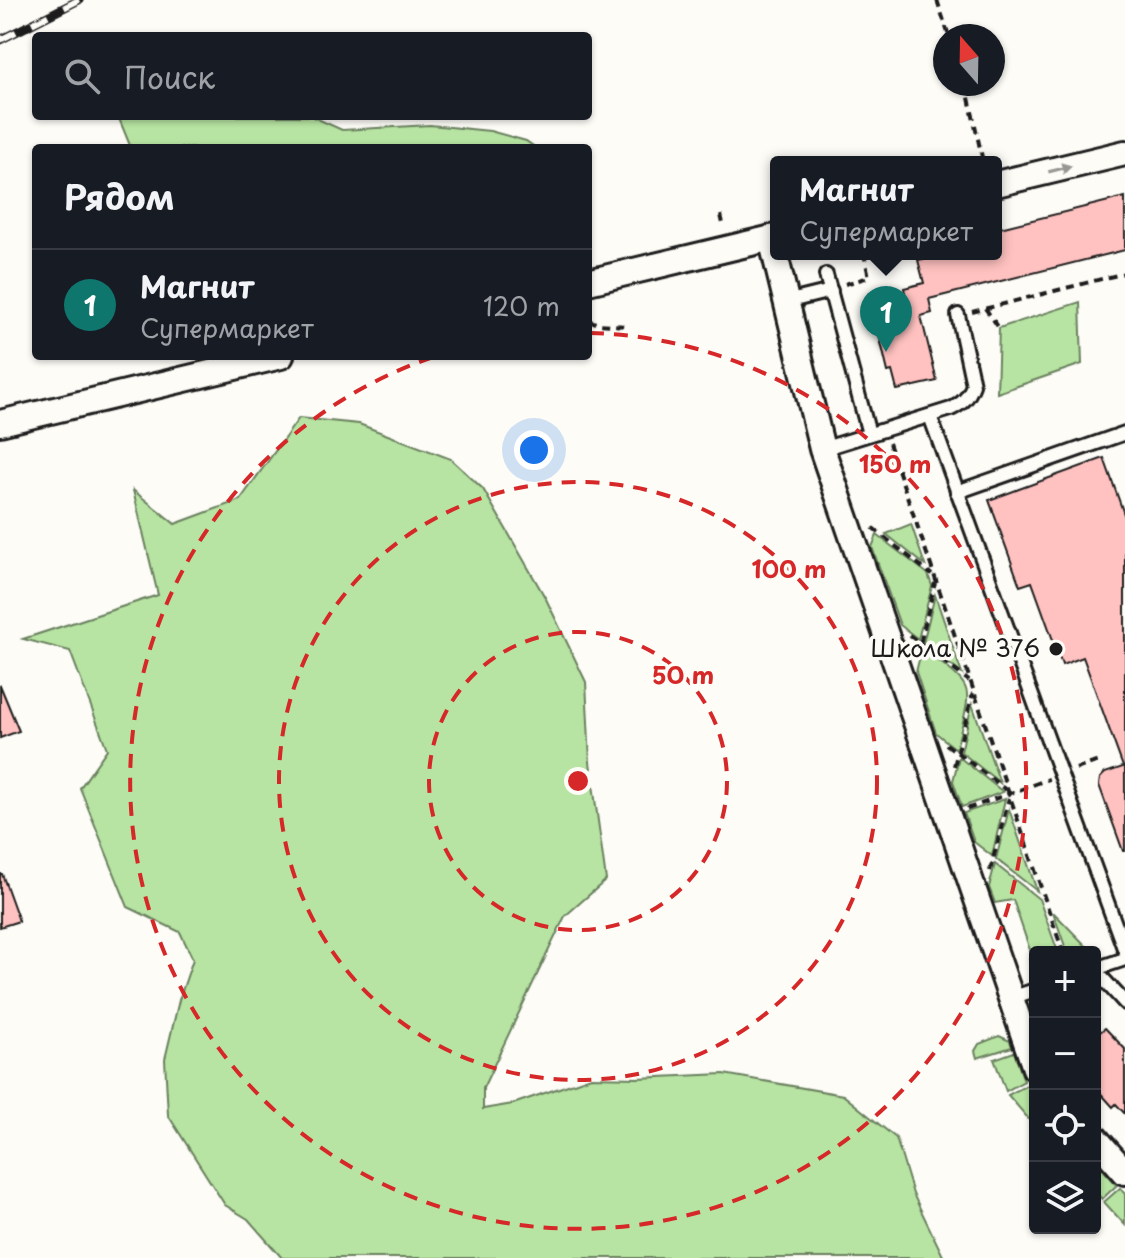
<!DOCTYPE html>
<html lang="ru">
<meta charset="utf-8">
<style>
:root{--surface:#171b24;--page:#242831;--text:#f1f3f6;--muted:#9ea1a6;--line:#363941;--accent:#0f766e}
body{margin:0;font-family:"Playpen Sans",sans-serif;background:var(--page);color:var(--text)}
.controls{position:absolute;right:24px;bottom:24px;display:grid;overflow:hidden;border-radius:8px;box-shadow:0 2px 6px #0004}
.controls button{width:72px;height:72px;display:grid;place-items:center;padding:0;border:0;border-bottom:2px solid var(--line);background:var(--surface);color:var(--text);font:40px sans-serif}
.compass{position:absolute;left:933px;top:24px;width:72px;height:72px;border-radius:50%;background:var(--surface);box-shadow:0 2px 6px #0004;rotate:340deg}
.you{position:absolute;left:534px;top:450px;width:28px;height:28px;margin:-20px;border:6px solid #fff;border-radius:50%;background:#1a73e8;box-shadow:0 0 0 12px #1a73e833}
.badge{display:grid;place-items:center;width:52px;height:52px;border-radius:50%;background:var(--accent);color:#fff;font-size:26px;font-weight:700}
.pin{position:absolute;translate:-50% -66px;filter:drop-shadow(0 2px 4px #0008)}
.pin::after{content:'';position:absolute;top:42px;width:28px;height:24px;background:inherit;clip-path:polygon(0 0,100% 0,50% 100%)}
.popup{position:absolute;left:770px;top:156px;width:232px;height:104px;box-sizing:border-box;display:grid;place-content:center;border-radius:8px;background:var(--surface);filter:drop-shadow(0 2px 6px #0005);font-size:26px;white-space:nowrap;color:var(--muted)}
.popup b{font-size:30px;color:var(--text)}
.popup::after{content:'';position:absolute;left:50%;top:100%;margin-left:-16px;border:16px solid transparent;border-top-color:var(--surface)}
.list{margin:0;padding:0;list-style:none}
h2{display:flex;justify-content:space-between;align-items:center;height:104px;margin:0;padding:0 32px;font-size:34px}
h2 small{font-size:26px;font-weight:400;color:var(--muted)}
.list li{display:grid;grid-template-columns:52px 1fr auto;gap:24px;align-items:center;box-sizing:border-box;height:112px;padding:0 32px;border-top:2px solid var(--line)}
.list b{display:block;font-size:30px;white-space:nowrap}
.list p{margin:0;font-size:26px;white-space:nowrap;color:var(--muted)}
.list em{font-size:26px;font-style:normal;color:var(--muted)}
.icon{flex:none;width:44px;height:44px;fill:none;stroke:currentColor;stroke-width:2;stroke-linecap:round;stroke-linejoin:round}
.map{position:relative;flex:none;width:1125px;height:1258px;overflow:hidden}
.search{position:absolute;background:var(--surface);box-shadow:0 2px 6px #0004;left:32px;top:32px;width:560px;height:88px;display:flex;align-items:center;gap:20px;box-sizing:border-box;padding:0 28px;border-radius:8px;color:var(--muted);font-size:30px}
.panel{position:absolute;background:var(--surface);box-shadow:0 2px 6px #0004;left:32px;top:144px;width:560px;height:216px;border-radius:8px}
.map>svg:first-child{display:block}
.green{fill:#b7e4a2;stroke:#6a805f;stroke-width:2}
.building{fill:#ffc2c0;stroke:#1c1c1c;stroke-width:2}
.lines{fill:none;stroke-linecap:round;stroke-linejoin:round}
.lane-casing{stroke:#1c1c1c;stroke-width:18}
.street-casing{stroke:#1c1c1c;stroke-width:30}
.path{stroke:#1c1c1c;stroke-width:4;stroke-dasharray:8 6;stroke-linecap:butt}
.lane{stroke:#fdfcf7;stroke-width:12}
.street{stroke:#fdfcf7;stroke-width:24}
.rail-casing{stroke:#1c1c1c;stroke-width:9}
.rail{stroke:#fdfcf7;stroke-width:6;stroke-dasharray:18;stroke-linecap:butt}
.oneway{fill:#989794}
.ring{fill:none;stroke:#d62828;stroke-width:4;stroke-dasharray:14 10}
.poi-dot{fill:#1c1c1c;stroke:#fdfcf7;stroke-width:3}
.labels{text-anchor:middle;stroke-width:7;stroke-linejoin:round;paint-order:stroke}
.poi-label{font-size:24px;fill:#1c1c1c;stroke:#fdfcf7;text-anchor:end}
.centre{fill:#d62828;stroke:#fdfcf7;stroke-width:4}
.ring-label{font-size:24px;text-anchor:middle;font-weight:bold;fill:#d62828;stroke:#fdfcf7;stroke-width:7;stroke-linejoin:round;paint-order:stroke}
</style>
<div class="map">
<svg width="1125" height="1258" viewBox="0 0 1125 1258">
<rect width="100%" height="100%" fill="#fdfcf7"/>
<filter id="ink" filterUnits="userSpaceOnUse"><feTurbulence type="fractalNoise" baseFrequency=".0125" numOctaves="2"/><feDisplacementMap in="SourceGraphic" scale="16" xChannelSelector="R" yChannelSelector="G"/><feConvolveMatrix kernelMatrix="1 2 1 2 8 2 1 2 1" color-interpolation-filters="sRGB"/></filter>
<g filter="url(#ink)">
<g class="green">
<path d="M118 116H311L342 130 430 125 490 131 526 141 536 148H131Z"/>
<path d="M1080 302 1082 364 997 393 999 328Z"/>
<path d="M299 418 359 424 451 459 483 489 546 599 586 682 590 762 606 880 565 916 483 1088V1109L513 1104 591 1077 637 1078 724 1074 843 1095 896 1138 913 1194 944 1258H282L248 1219 225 1205 168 1115 165 1059 179 1000 193 959 180 932 128 907 80 788 107 749 70 651 23 639 158 595 133 490 175 524 240 500Z"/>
<path d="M911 524 925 565 886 534Z"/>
<path d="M877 535 928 574 932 586 918 639 900 625 872 547Z"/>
<path d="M935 595 962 674 923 643Z"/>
<path d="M922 648C977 691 973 681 956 749L936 733 916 672Z"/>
<path d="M972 704 1000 783 961 752Z"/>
<path d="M959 757 1003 792 962 807 953 781Z"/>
<path d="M1005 799 992 856 974 842 964 813Z"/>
<path d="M1009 809 1037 891 996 859Z"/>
<path d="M995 864 1039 899 1058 952H1035V965L1013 900 995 903 989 887Z"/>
<path d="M1053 912 1092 952H1067Z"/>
<path d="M999 1036 1010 1041 1012 1047 977 1058 975 1051 979 1044Z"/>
<path d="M1014 1052 1024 1081 1006 1091 994 1059Z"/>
<path d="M1027 1085 1035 1094V1120L1032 1123 1008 1095Z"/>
<path d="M1097 1163 1117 1185 1102 1199 1095 1192Z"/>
<path d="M1120 1188 1125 1194V1225L1104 1202Z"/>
</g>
<g class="building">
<path d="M1125 197V250L929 299 932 313 921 316 937 381 897 390 892 371 888 372 871 301 905 293 904 288 924 283 918 260 928 258 927 254H996V229Z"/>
<path d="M1104 458 1125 517V851H1123L1099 785 1100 778 1105 773 1123 767 1083 657 1062 665 1032 582 1020 586 989 500Z"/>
<path d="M0 685 19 731 0 738Z"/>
<path d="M0 874H2L19 921 0 927Z"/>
<path d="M1105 1028 1125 1049V1114L1116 1104 1113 1107 1095 1087V1036Z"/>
</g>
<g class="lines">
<defs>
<g id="lane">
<path d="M826 275 869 434"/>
<path d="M786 302 831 291"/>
<path d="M930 416 1125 951"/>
<path d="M822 449 951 409C963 403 968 398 973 385L958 315"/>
<path d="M957 492 1125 433"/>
<path d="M1095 969 1125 959"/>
<path d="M1095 970 1125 1003"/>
<path d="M1011 998 1035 990"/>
</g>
<g id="street">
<path d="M996 184 1125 153"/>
<path d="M771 238 822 449 1035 1068"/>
<path d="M588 282 776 237"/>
<path d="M0 423 281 356"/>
<path d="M1095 1138 1125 1172"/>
</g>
</defs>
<use href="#lane" class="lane-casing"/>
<use href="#street" class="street-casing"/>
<g class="path">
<path d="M937 0 949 36"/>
<path d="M966 84 983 162"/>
<path d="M721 215 724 228"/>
<path d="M845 284 869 277 864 254"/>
<path d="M985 308 999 328"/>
<path d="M972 312 1125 273"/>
<path d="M588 320 598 324 627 326"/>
<path d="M889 443 1063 952"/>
<path d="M873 528 932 575"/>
<path d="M909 635 969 681"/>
<path d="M917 656 935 583"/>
<path d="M946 744 1006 790"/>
<path d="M954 766 973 693"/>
<path d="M1076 769 1101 760"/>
<path d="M967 809 1049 779"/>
<path d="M990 871 1009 798"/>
<path d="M1030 958 1035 971"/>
</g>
<use href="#lane" class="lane"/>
<use href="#street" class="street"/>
<defs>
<path id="rail" d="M0 40 79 0"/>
</defs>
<use href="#rail" class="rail-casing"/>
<use href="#rail" class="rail"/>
</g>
<defs><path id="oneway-solid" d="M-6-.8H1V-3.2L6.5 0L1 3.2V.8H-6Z" transform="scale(2)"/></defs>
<use class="oneway" href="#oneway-solid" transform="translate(1060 169) rotate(-14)"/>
</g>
<g class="ring">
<circle cx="578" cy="781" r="149"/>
<circle cx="578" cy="781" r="299"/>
<path d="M590 333A448 448 0 1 1 436 356"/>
</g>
<circle class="poi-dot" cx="1056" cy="649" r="8"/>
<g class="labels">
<g class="poi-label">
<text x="1040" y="657">Школа № 376</text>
</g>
</g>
<circle cx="578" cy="781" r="12" class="centre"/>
<g class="ring-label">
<text x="895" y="473">150 m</text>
<text x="789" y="578">100 m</text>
<text x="683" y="684">50 m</text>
</g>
</svg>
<div class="controls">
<button>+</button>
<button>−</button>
<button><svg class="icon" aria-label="locate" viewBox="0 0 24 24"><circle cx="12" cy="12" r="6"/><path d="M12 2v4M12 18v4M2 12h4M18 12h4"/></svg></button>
<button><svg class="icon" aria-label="layers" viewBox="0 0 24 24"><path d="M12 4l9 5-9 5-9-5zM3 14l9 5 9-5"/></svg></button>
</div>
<svg class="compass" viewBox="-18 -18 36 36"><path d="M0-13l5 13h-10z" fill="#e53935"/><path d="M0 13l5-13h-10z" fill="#9ea1a6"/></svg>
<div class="you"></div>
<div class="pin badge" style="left:886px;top:352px">1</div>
<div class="popup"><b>Магнит</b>Супермаркет</div>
<div class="search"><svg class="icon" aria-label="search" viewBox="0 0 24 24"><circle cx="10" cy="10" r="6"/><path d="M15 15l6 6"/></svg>Поиск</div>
<section class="panel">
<h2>Рядом<small></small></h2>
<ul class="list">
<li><span class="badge">1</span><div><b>Магнит</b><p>Супермаркет</p></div><em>120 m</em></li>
</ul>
</section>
</div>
